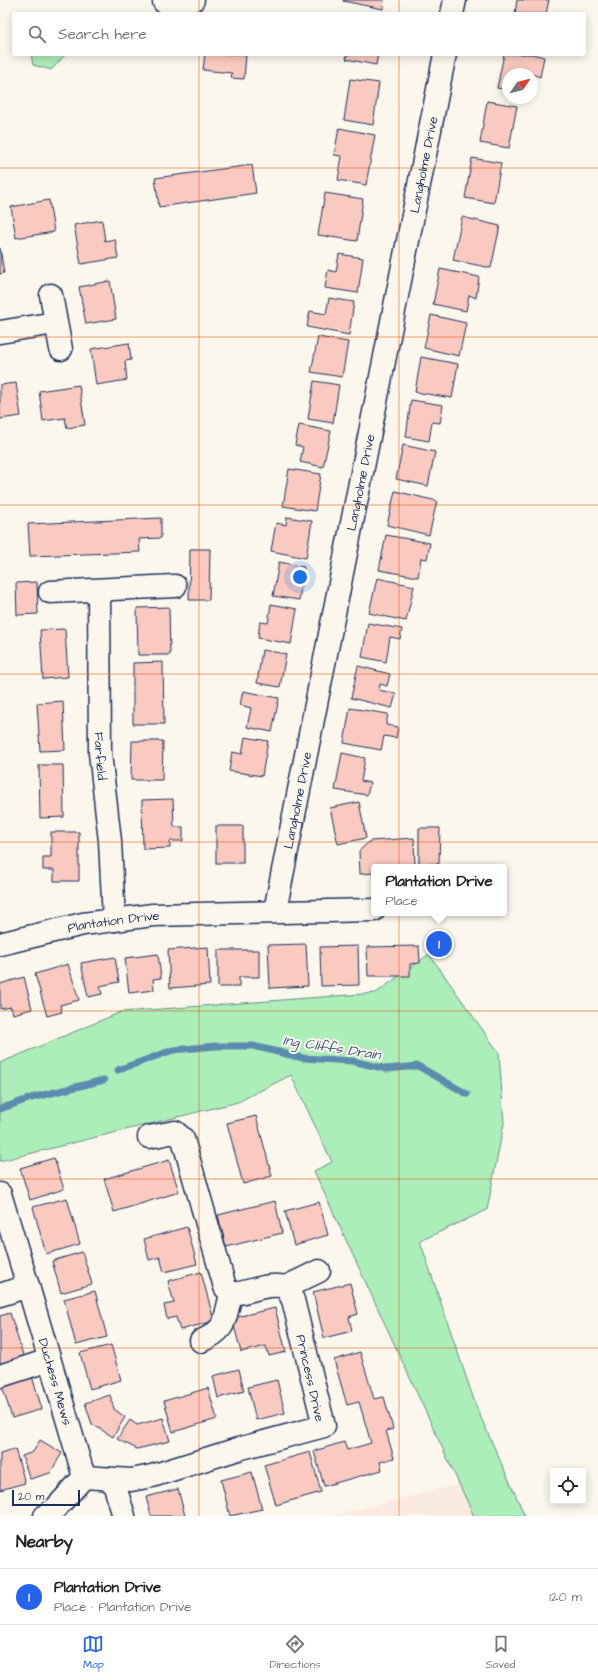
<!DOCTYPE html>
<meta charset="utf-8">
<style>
:root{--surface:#fff;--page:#f2f2f2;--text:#222;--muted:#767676;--line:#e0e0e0;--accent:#2563eb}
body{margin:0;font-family:"Architects Daughter",sans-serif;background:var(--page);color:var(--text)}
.controls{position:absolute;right:12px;bottom:12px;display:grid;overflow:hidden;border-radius:4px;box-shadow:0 2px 10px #0003}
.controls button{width:36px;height:36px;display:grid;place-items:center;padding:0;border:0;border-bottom:1px solid var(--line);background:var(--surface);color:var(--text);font:20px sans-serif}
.compass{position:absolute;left:502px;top:68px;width:36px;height:36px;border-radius:50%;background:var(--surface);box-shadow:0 2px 10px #0003;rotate:55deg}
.scale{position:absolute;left:12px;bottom:10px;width:68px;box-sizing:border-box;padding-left:4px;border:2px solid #1b2f5e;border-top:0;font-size:11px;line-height:14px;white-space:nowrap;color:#1b2f5e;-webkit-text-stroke:3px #fbf7ec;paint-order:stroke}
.you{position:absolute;left:300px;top:577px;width:14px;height:14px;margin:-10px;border:3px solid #fff;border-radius:50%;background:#1a73e8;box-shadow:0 0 0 6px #1a73e833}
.badge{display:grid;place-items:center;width:26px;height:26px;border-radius:50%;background:var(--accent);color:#fff;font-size:13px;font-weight:700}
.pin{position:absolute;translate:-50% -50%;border:2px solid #fff;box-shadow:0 1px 4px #0006}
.popup{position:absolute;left:371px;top:864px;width:136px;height:52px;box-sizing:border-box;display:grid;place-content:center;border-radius:4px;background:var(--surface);filter:drop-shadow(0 1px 3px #0005);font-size:13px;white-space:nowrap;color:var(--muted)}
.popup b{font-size:15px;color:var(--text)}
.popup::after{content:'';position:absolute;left:50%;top:100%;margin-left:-8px;border:8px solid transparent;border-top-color:var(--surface)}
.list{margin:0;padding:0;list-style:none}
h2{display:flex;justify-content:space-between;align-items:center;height:52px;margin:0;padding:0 16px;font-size:17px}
h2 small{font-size:13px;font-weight:400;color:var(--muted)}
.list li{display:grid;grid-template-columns:26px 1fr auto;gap:12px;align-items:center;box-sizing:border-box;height:56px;padding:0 16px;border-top:1px solid var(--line)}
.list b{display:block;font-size:15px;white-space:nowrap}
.list p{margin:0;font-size:13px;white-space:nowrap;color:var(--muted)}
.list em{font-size:13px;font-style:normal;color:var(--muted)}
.icon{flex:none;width:22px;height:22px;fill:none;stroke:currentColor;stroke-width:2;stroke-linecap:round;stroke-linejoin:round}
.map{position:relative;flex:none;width:598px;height:1516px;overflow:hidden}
.search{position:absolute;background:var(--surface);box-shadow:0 2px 10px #0003;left:12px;right:12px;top:12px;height:44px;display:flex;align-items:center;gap:10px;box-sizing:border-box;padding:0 14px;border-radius:4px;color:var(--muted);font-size:15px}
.sheet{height:108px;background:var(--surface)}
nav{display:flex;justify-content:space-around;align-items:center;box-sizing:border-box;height:56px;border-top:1px solid var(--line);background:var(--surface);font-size:11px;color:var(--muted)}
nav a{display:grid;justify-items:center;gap:2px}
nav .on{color:var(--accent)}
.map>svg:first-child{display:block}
.built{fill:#fbeadf}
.green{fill:#aceeb7;stroke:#648e8a}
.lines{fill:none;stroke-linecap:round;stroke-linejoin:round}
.stream{stroke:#5b8bb0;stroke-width:7}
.building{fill:#facac0;stroke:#1b2f5e}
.minor-casing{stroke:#1b2f5e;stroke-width:25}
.minor{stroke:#fbf7ec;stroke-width:22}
.grid{fill:none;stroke:#e8590c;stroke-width:1;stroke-opacity:0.55}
.labels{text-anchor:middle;stroke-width:4;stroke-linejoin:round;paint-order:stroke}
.street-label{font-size:13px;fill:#1b2f5e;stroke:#fbf7ec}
.water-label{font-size:14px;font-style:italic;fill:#365580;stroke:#fbf7ec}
</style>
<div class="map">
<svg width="598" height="1516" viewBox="0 0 598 1516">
<rect width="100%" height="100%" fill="#fbf7ec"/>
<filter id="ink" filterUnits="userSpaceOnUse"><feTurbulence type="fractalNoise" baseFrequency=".025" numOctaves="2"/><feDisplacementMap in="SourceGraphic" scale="8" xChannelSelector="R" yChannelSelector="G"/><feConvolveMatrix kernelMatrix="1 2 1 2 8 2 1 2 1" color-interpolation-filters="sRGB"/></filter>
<g filter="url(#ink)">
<path class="built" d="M460 1484 474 1516H331Z"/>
<g class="green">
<path d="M31 54H66L51 70 33 65Z"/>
<path d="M429 954 499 1053 504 1123 487 1210 420 1241 477 1409 525 1516H474L314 1171 332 1162 291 1075 238 1102 0 1161V1063L121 1012 376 993Z"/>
</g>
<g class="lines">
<g class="stream">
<path d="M118 1070 173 1050 216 1046H253L303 1058 352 1061 387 1069 418 1066 467 1094"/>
<path d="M0 1109 31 1098 104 1080"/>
</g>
</g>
<g class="building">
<path d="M343 0H384L383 9 343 1Z"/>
<path d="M517 0H549L546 14H515Z"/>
<path d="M205 54H246L244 79 231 78 232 73 203 70Z"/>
<path d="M347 54H378L376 65 346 59Z"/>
<path d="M504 54H532L544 57 540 77 532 74H508V90L497 88Z"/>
<path d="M350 79 379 83 373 125 344 120Z"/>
<path d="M487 101 517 106 509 148 480 143Z"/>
<path d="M339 128 375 135 366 185 338 180 342 156 334 155Z"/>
<path d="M472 158 501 163 494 203 465 198Z"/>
<path d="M252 165 256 193 159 207 155 178Z"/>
<path d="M325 193 363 199 357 241 318 235Z"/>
<path d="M49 200 54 232 16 238 11 207Z"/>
<path d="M462 217 500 226 491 268 453 260Z"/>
<path d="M102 220 105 241 115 239 118 258 81 264 74 225Z"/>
<path d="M0 248 4 273 0 274Z"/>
<path d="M339 254 363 258 358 293 325 288 328 270 336 272Z"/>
<path d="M440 269 479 277 476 298 469 295 466 311 433 304Z"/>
<path d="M110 281 116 319 86 324 79 287Z"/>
<path d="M329 298 354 302 349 335 307 327 310 311 326 314Z"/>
<path d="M431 315 466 323 459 356 424 348Z"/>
<path d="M318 337 348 342 342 377 311 372Z"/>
<path d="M129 343 131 360 125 361 127 380 96 385 91 349Z"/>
<path d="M421 357 458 364 452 398 415 392Z"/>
<path d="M314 381 339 385 333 423 308 419Z"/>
<path d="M16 383 21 416 0 419V385Z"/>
<path d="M79 385 85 425 67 428 65 418 43 421 39 391Z"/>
<path d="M411 400 443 405 440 423 432 422 429 441 406 437Z"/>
<path d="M299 425 331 431 323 467 300 462 303 447 295 445Z"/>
<path d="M403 445 435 452 428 486 396 479Z"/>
<path d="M289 469 321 474 315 511 283 506Z"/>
<path d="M395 491 437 501 429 535 387 525Z"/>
<path d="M287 517 312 521 306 558 271 551 276 523 286 525Z"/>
<path d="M161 518V538L139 539 140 552 30 556 28 524Z"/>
<path d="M386 535 430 543 427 559 421 558 418 577 379 570Z"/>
<path d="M190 549H210L209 600H189Z"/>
<path d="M279 562 304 567 299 600 273 596Z"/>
<path d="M377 578 414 586 406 621 369 613Z"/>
<path d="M37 582 38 614 17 615 16 583Z"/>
<path d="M271 604 297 609 291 644 258 638 260 622 268 623Z"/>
<path d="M169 607 170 655H138L137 608Z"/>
<path d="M368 623 402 629 400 639 390 637 386 662 362 657Z"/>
<path d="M65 629 68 677 43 679 40 630Z"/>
<path d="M262 650 286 654 280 687 257 683Z"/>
<path d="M163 662 164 724H133V663Z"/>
<path d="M358 666 390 674 387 686 380 684 379 690 396 694 392 708 351 698Z"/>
<path d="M243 691 279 698 272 732 247 727 251 708 240 705Z"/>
<path d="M63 701 65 750 40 751 37 703Z"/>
<path d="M350 708 388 714 386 725 398 727 396 738 384 736 381 750 344 743Z"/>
<path d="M245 737 268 741 262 776 229 771 232 752 242 754Z"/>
<path d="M132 741H163L162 780H131Z"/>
<path d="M342 753 365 758 361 781 370 783 367 795 335 790Z"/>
<path d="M39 765H63L64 817 40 818Z"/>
<path d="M173 799 174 827H183V841H170V848L143 849 142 800Z"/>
<path d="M359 802 366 838 338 844 330 808Z"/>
<rect x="216" y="826" width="27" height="37"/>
<path d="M419 828H440L439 864H419Z"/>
<path d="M51 832H79V881H54V870H43V857H51Z"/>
<path d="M414 838 415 867H374V873L360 874 359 851 370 841Z"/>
<path d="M441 937 445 949 437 951 434 939Z"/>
<path d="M306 944 308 986 270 988 268 945Z"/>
<path d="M358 946 359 985 321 986 320 947Z"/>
<path d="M419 946 420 963 410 964V976H368L367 947Z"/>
<path d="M208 947 210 985 170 988 168 950Z"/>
<path d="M218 950H259V977H239V987H218Z"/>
<path d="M158 954 161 978 153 979 154 990 129 993 125 958Z"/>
<path d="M115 957 119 982 100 986 102 994 88 997 81 963Z"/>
<path d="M68 964 79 1000 60 1005 62 1012 47 1016 35 974Z"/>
<path d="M24 977 32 1009 13 1014 11 1007 0 1009V984Z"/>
<path d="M256 1116 272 1176 243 1184 227 1123Z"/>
<path d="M54 1158 64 1189 30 1200 20 1168Z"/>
<path d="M169 1160 179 1192 114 1212 104 1179Z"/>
<path d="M67 1198 80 1244 46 1254 33 1207Z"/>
<path d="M275 1201 282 1233 226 1247 218 1215Z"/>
<path d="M319 1202 328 1235 294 1245 285 1211Z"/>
<path d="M187 1227 197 1264 164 1272 160 1257 149 1260 144 1239Z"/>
<path d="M82 1252 92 1284 61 1293 52 1261Z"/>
<path d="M201 1272 214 1321 180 1330 176 1317 167 1319 164 1305 174 1303 168 1281Z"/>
<path d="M350 1283 358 1314 349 1317 352 1331 324 1338 313 1292Z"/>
<path d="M95 1291 107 1337 76 1345 64 1299Z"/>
<path d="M275 1308 286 1352 269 1356 266 1346 241 1352 232 1318Z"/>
<path d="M10 1313 24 1358 0 1365V1316Z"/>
<path d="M111 1345 121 1380 90 1389 80 1353Z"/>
<path d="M360 1352 374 1399 384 1397 393 1429 386 1431 394 1458 380 1462 382 1470 324 1486 314 1451 344 1442 347 1450 371 1443 359 1402 347 1405 334 1360Z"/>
<path d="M239 1369 244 1391 218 1398 213 1376Z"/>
<path d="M31 1373 42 1409 12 1418 1 1382Z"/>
<path d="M277 1380 285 1413 256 1420 248 1387Z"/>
<path d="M208 1388 217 1419 173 1432 164 1401Z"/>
<path d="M110 1395 114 1409 125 1417 113 1437 92 1424 85 1403Z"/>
<path d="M163 1418 170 1441 137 1449 117 1439 130 1420 137 1425Z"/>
<path d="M40 1440 62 1453 50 1473 30 1479 22 1456 33 1452Z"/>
<path d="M15 1449 25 1483 0 1490V1453Z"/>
<path d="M310 1452 321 1492 276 1505 264 1465Z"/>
<path d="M252 1472 262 1509 230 1516 221 1480Z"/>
<path d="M178 1489 185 1516H151L146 1497Z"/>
</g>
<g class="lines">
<defs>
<g id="minor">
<path d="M164 2 193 0"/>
<path d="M452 14 455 0"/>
<path d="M51 295 61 349"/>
<path d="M0 332 55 323"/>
<path id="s1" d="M99 591 100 753 110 841 114 920"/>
<path d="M50 592 175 586"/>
<path id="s2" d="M275 911 445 54"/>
<path id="s3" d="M0 944 83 924 153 915 374 910"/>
<path d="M0 1194 28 1286"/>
<path d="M286 1287 319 1271"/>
<path id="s4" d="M0 1295 28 1286 84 1477"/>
<path d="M201 1341C228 1329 224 1320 231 1294"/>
<path d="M0 1376 49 1360"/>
<path d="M84 1477 131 1480 152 1476 238 1449 324 1426 293 1300 286 1287C266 1282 251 1293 231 1294L225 1287 183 1139 175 1132 149 1137"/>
<path d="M113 1480 124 1516"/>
<path d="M45 1516 56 1508 84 1477"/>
</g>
</defs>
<use href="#minor" class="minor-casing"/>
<use href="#minor" class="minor"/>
</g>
</g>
<path class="grid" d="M199 0V14M399 0V14M199 54V1516M399 54V1516M0 168H598M0 337H598M0 505H598M0 674H598M0 842H598M0 1011H598M0 1179H598M0 1348H598"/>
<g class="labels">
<g class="street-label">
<text dy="5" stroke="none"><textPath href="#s2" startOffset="761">Langholme Drive</textPath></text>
<text dy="5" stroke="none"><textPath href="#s2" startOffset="437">Langholme Drive</textPath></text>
<text dy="5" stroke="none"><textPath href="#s1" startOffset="165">Farfield</textPath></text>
<text dy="5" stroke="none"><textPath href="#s2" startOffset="113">Langholme Drive</textPath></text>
<text dy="5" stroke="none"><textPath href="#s3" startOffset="116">Plantation Drive</textPath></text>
<text transform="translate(311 1378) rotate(77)" y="5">Princess Drive</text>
<text dy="5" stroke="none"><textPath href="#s4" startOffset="129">Duchess Mews</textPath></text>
</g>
<g class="water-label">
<text transform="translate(332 1047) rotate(9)" y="5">Ing Cliffs Drain</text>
</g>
</g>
</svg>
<div class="controls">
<button><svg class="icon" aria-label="locate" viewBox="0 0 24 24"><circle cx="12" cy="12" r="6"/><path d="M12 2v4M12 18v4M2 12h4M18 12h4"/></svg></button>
</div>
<svg class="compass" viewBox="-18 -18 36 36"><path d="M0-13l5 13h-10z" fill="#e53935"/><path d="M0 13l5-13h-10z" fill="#767676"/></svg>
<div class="scale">20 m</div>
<div class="you"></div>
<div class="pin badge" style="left:439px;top:944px">1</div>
<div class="popup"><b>Plantation Drive</b>Place</div>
<div class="search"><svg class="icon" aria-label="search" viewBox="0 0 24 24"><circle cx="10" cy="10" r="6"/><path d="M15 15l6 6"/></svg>Search here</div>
</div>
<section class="sheet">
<h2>Nearby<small></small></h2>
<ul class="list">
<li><span class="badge">1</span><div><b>Plantation Drive</b><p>Place · Plantation Drive</p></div><em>120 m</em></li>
</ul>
</section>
<nav>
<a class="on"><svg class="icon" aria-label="map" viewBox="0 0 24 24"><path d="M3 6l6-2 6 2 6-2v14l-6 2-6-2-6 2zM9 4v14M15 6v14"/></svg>Map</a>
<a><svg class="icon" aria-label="directions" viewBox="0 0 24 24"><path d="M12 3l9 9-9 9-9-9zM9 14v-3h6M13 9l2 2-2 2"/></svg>Directions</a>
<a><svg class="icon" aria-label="saved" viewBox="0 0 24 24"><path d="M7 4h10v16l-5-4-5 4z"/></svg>Saved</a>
</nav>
